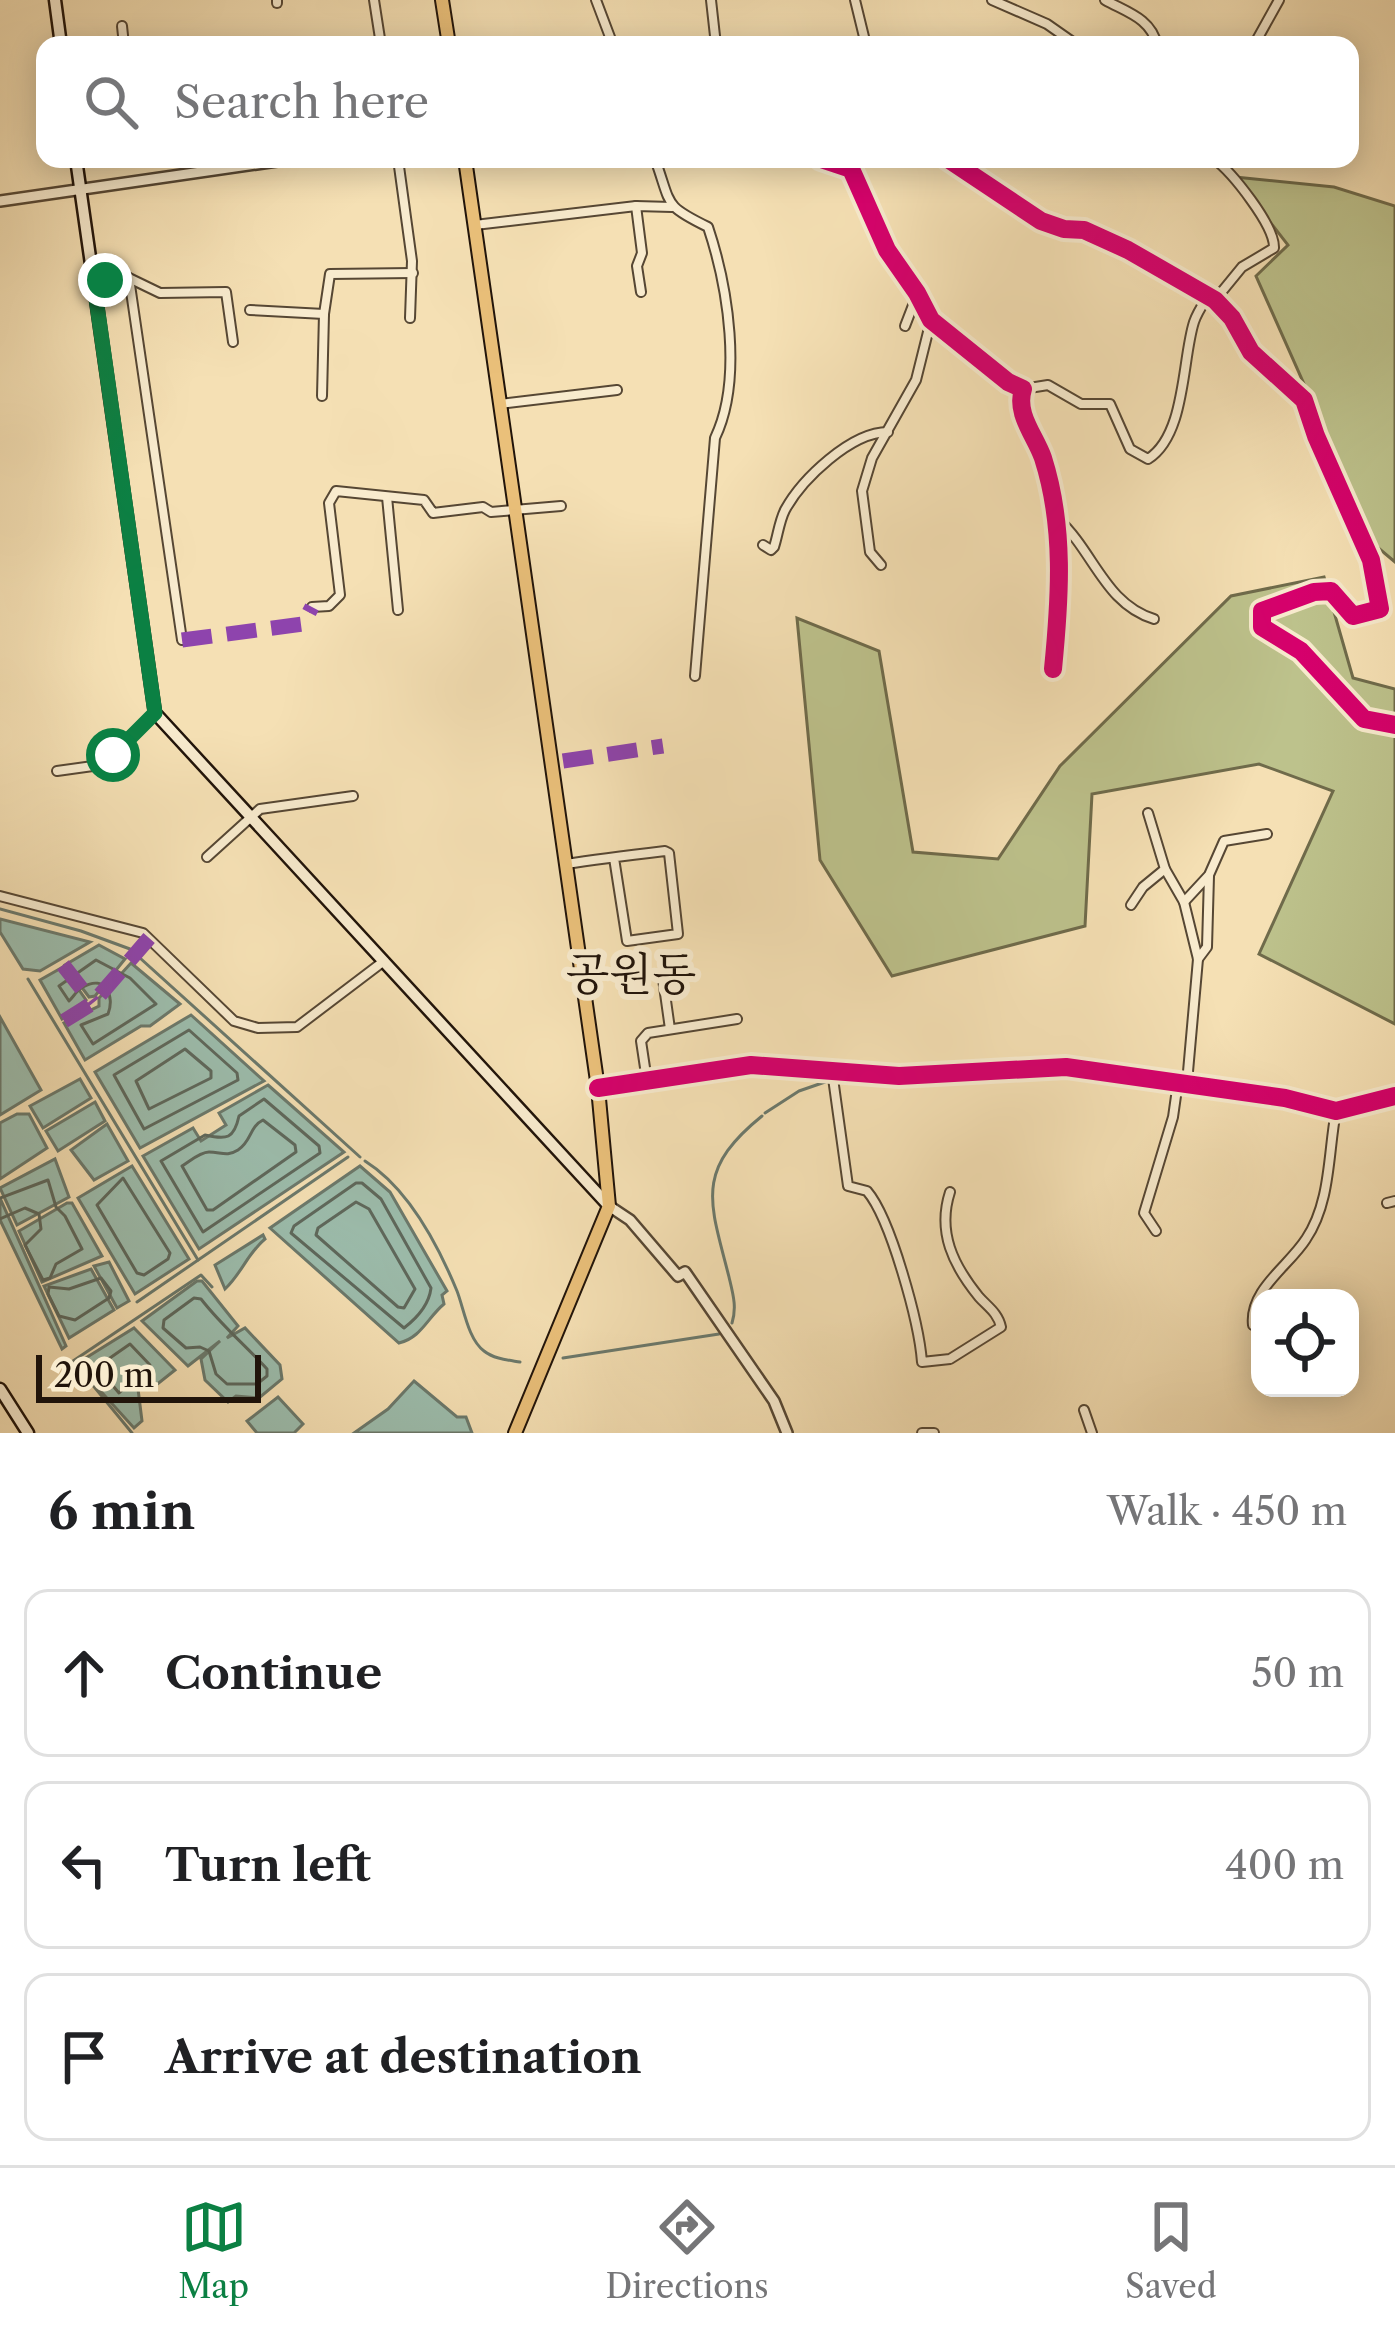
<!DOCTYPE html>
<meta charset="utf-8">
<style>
:root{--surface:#fff;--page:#f6f6f6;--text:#202124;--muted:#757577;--line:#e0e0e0;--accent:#0b8043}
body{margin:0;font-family:"Libre Caslon Text","Noto Serif KR",serif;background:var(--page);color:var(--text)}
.controls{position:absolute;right:36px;bottom:36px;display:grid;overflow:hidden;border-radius:24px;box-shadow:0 6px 30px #0003}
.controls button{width:108px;height:108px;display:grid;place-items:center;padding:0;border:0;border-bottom:3px solid var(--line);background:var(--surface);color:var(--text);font:60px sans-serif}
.scale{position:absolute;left:36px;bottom:30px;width:225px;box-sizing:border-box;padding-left:12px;border:6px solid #21140a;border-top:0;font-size:33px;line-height:42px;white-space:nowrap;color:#21140a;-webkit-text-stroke:9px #f8ebce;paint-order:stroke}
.stop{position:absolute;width:36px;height:36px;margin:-27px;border:9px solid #0b8043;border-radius:50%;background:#fff}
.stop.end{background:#0b8043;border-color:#fff;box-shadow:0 3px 12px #0008}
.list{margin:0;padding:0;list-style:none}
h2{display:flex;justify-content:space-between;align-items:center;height:156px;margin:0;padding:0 48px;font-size:51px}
h2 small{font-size:39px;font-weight:400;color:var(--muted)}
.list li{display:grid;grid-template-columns:78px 1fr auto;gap:36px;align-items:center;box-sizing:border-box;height:168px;margin:0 24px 24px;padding:0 24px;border:3px solid var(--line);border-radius:24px}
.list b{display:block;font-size:45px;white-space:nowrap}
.list em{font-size:39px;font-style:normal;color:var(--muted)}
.icon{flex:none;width:66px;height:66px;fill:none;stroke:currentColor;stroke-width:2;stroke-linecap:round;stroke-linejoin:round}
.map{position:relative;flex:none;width:1395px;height:1433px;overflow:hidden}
.search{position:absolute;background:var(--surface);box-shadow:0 6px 30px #0003;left:36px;right:36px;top:36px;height:132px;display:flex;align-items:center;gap:30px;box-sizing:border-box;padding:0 42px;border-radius:24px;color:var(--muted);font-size:45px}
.sheet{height:732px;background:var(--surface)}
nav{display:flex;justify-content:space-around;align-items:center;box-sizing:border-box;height:168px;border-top:3px solid var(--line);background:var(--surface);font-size:33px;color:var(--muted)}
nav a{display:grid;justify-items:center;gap:6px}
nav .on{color:var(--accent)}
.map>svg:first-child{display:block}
.green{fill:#bdc28c;stroke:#6f6b4b;stroke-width:3}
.water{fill:#9cbdad;stroke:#6b796c;stroke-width:3}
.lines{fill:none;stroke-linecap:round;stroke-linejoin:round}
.shore{stroke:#5e685c;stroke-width:3}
.stream{stroke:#6b796c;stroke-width:3}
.minor-casing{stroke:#564734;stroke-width:12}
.tertiary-casing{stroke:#564734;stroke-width:14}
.secondary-casing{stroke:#21140a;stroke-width:15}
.primary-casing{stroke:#21140a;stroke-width:16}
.minor{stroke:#f8ebce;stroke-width:8}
.tertiary{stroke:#f8ebce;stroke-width:9}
.secondary{stroke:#f8ebce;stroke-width:10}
.primary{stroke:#eac07a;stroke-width:12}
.quiet{stroke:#8e44ad;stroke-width:15;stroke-dasharray:30 15;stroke-linecap:butt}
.cycleway-casing{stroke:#f8ebce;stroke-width:26}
.cycleway{stroke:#d6006c;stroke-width:18}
.route{stroke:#0b8043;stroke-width:15}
.labels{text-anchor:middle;stroke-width:12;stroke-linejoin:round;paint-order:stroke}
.quarter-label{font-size:45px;fill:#21140a;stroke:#f8ebce}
</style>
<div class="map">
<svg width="1395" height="1433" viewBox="0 0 1395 1433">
<rect width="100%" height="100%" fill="#f5e0b4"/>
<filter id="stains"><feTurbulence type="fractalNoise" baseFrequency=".00167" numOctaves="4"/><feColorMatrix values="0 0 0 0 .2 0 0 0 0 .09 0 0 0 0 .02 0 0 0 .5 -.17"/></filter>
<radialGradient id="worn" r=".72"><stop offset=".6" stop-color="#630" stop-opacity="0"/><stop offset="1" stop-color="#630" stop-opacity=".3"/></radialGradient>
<g class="green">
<path d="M1235 177 1334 187 1395 206V562L1376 546 1256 276 1288 245Z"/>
<path d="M1324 577 1353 678 1395 689V1024L1259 954 1333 791 1259 764 1092 794 1085 926 892 976 820 860 797 618 879 651 913 852 998 859 1060 766 1231 596Z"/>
</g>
<g class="water">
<path d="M0 919 90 942 40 971 23 969 0 932Z"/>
<path d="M99 945 125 959 95 996 89 997 65 965Z"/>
<path d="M131 963 180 1004 150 1026H141L85 1060 64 1023 99 1006V998Z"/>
<path d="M63 967 86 1000 62 1019 40 980Z"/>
<path d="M191 1015 264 1081 140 1148 95 1072Z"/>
<path d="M0 1017 41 1090 0 1115Z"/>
<path d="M80 1079 91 1098 43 1128 30 1106Z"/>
<path d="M268 1085 344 1152 199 1249 143 1156 193 1128 201 1141 226 1125 219 1113Z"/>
<path d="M95 1102 105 1121 58 1151 46 1131Z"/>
<path d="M17 1114H29L47 1148 0 1179V1123Z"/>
<path d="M107 1124 128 1161 94 1180 71 1150Z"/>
<path d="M55 1159 69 1197 17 1225 0 1188Z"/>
<path d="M132 1166 189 1259 135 1294 78 1198Z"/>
<path d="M360 1166 390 1192 447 1291 442 1295 444 1304C428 1317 421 1338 399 1343L270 1228Z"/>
<path d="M0 1198 66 1346 62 1349 0 1220Z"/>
<path d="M67 1203H72L102 1256 42 1282 19 1231Z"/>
<path d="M263 1235 265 1239C247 1254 242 1273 225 1289L215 1265Z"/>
<path d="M109 1262 129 1301 117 1308 94 1266Z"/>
<path d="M91 1269 114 1310 69 1338 44 1286Z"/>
<path d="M197 1281H202L238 1326 227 1338 245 1328 280 1365 282 1379 259 1398 236 1396 228 1402 205 1380 201 1359 220 1341 188 1366 142 1321Z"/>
<path d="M134 1328 175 1370 155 1386 148 1382 138 1389 142 1421 134 1428 76 1364Z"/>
<path d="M414 1381 457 1417H466L472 1433H354L388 1409Z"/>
<path d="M278 1397 303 1424 294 1433H257L247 1421Z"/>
</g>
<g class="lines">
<g class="shore">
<path d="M96 960 130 978 156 1004 93 1044 81 1025 108 1014C115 997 106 974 83 987 77 990 74 996 69 1001L59 986Z"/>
<path d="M189 1030 237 1073 238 1080 144 1129 114 1075Z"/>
<path d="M185 1049 211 1071V1078L149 1109 136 1081Z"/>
<path d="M264 1099 319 1146 320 1153 203 1232 161 1161 205 1135C227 1140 234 1139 239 1116Z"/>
<path d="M263 1120 295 1145 296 1152 213 1210H207L182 1166C190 1161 200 1152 209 1152 221 1152 227 1157 238 1150 252 1141 249 1127 263 1120Z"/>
<path d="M123 1178 170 1253 168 1259 144 1275 137 1273 97 1205Z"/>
<path d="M356 1183H362L381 1199 431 1288C429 1305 417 1318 404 1328L291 1233 294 1226Z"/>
<path d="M0 1198 48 1180 56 1207 65 1216 82 1249 56 1264 50 1278 43 1280 25 1245 41 1229 39 1214 25 1208 0 1219"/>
<path d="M356 1202 369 1209 415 1289 404 1308 398 1307 316 1235 318 1228Z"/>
<path d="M101 1278 111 1291 109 1298 75 1320 59 1316 48 1294 49 1287 69 1289Z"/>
<path d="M194 1298 201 1299C222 1326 244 1344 267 1369V1376L257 1384H227L216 1374 209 1351 200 1347 186 1348 163 1328 164 1320Z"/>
<path d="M130 1344 150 1365 119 1393 97 1367Z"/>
</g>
<g class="stream">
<path d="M0 909 81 931 130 949 360 1157"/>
<path d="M28 979 198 1260"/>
<path d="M992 1075 1078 1072"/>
<path d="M839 1080 952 1077"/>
<path d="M1182 1087 1297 1105"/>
<path d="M1332 1105 1395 1089"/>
<path d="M765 1113 799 1091 828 1081"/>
<path d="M365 1161C408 1188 438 1245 457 1291 464 1309 468 1339 484 1351 494 1359 508 1360 520 1362"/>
<path d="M137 1302 348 1157"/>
<path d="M732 1323C737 1307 733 1294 729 1277 710 1202 694 1171 762 1116"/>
<path d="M563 1358 719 1334"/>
<path d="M132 1433 73 1361 201 1275 212 1287"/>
</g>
<defs>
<g id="minor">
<path d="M277 0V3"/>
<path d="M374 0 381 45"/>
<path d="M596 0 613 45"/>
<path d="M711 0 716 45"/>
<path d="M855 0 866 45"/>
<path d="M992 0 1047 24 1077 45"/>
<path d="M1105 0C1126 12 1151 18 1157 45"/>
<path d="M122 26 124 45"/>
<path d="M1254 45 1279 0"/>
<path d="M398 159 412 261 410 318"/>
<path d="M655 159C672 206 663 205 708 227 728 287 743 380 715 438L695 676"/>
<path d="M821 159 851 169 887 250 917 293 931 320 1008 382 1023 389C1015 414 1035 435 1043 458 1065 527 1060 598 1053 669"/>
<path d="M948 159 1041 221 1064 229 1084 230 1128 250 1215 300 1232 318 1251 352 1304 400 1316 436 1371 560 1380 609 1353 616 1331 591 1314 592 1262 611V627L1301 651 1364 719 1395 725"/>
<path d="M1123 159H1125"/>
<path d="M1214 159C1232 172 1275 226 1274 248L1242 267 1215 300"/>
<path d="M636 206 642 253 637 266 641 292"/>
<path d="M475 225 636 206 672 207"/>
<path d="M129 278 182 640"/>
<path d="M94 283 129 278 160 293 226 292 233 342"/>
<path d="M250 310 324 314"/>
<path d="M905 326 917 295"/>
<path d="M1023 389 1048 385 1081 404H1110L1130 449 1148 459C1186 435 1182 359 1194 322 1197 313 1203 304 1208 296"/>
<path d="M322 396 324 314 330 274 413 273"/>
<path d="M500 404 617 390"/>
<path d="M387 497 398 610"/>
<path d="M1058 519C1094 552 1105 604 1154 619"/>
<path d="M763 545 771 550 774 547C778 535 779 522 785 510 802 479 851 432 888 432"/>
<path d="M881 565 870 552 862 491 872 458 916 380 931 320"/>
<path d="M312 607 329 606 340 595 329 503 336 491 424 500 433 513 483 507 491 512 561 506"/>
<path d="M57 771 100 765 155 713"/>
<path d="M1148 813 1165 869 1184 902 1198 959 1187 1083"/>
<path d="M207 857 260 809 353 796"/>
<path d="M566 864C599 859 632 855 665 851L669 853 678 934 627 941 614 858"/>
<path d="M0 896 143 933 234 1021 258 1028 297 1027 384 961"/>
<path d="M1184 902 1209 875 1224 841 1267 834"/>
<path d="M1131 905 1143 887 1165 869"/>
<path d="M1198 959 1207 947 1209 876"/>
<path d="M662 972 670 1029"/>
<path d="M832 1071 848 1186 867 1191C891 1219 919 1323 922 1362L950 1359 1001 1327C998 1313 988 1307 979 1297 953 1265 937 1232 950 1192"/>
<path d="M647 1081 641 1041 648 1033 737 1019"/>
<path d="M598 1088 751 1065 899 1076 1066 1067 1285 1098 1336 1111 1395 1096"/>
<path d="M1387 1203 1395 1201"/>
<path d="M1156 1231 1144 1213 1173 1117 1178 1082"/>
<path d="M1253 1325C1249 1290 1289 1266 1306 1239 1331 1202 1328 1153 1336 1111"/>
<path d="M1084 1410 1092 1433"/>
<path d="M922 1433H934"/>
</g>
<g id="tertiary">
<path d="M0 201 291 159"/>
<path d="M609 1206 630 1220 678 1276 685 1272 774 1401 787 1433"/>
</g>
<g id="secondary">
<path d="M55 0 61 45"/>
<path d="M76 159 155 713 609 1206"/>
<path d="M0 1389 28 1433"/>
</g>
<g id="primary">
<path d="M442 0 449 45"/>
<path d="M465 159 598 1088 609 1206 515 1433"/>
</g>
</defs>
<use href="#minor" class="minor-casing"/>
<use href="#tertiary" class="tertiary-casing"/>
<use href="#secondary" class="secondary-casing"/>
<use href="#primary" class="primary-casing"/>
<use href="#minor" class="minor"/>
<use href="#tertiary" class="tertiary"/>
<use href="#secondary" class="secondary"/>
<use href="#primary" class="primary"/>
<g class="quiet">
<path d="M182 640 303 624 312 607"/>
<path d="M563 761 663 746"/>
<path d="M63 965 93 1003"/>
<path d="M64 1021 93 1003 150 937"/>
</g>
<defs>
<g id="cycleway">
<path d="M821 159 851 169 887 250 917 293 931 320 1008 382 1023 389C1015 414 1035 435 1043 458 1065 527 1060 598 1053 669"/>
<path d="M948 159 1041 221 1064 229 1084 230 1128 250 1215 300 1232 318 1251 352 1304 400 1316 436 1371 560 1380 609 1353 616 1331 591 1314 592 1262 611V627L1301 651 1364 719 1395 725"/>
<path d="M598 1088 751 1065 899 1076 1066 1067 1285 1098 1336 1111 1395 1096"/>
</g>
</defs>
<use href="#cycleway" class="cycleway-casing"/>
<use href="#cycleway" class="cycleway"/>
</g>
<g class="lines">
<path class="route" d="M105 280 94 284 155 713 113 755"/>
</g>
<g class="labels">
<g class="quarter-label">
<text x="631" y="990">공원동</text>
</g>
</g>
<rect width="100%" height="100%" filter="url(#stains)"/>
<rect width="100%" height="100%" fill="url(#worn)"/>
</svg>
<div class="controls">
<button><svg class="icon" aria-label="locate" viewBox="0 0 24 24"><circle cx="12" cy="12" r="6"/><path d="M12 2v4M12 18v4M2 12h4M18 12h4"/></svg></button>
</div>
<div class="scale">200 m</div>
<div class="stop" style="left:113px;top:755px"></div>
<div class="stop end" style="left:105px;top:280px"></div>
<div class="search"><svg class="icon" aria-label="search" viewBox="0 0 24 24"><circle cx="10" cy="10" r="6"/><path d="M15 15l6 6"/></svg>Search here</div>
</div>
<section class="sheet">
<h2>6 min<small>Walk · 450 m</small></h2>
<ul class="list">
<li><svg class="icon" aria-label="ahead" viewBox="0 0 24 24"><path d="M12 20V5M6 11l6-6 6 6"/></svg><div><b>Continue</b></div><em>50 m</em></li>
<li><svg class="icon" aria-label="left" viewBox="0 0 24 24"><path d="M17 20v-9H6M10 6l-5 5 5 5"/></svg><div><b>Turn left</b></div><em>400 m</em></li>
<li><svg class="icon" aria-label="arrive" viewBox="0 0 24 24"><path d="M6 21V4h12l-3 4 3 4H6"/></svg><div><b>Arrive at destination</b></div></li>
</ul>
</section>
<nav>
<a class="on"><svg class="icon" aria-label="map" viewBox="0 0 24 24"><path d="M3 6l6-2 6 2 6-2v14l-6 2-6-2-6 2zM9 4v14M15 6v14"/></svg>Map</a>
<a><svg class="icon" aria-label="directions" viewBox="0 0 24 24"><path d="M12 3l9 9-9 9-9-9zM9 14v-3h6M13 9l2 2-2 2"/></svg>Directions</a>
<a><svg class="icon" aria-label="saved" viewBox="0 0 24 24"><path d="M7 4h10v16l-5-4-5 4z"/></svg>Saved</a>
</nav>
